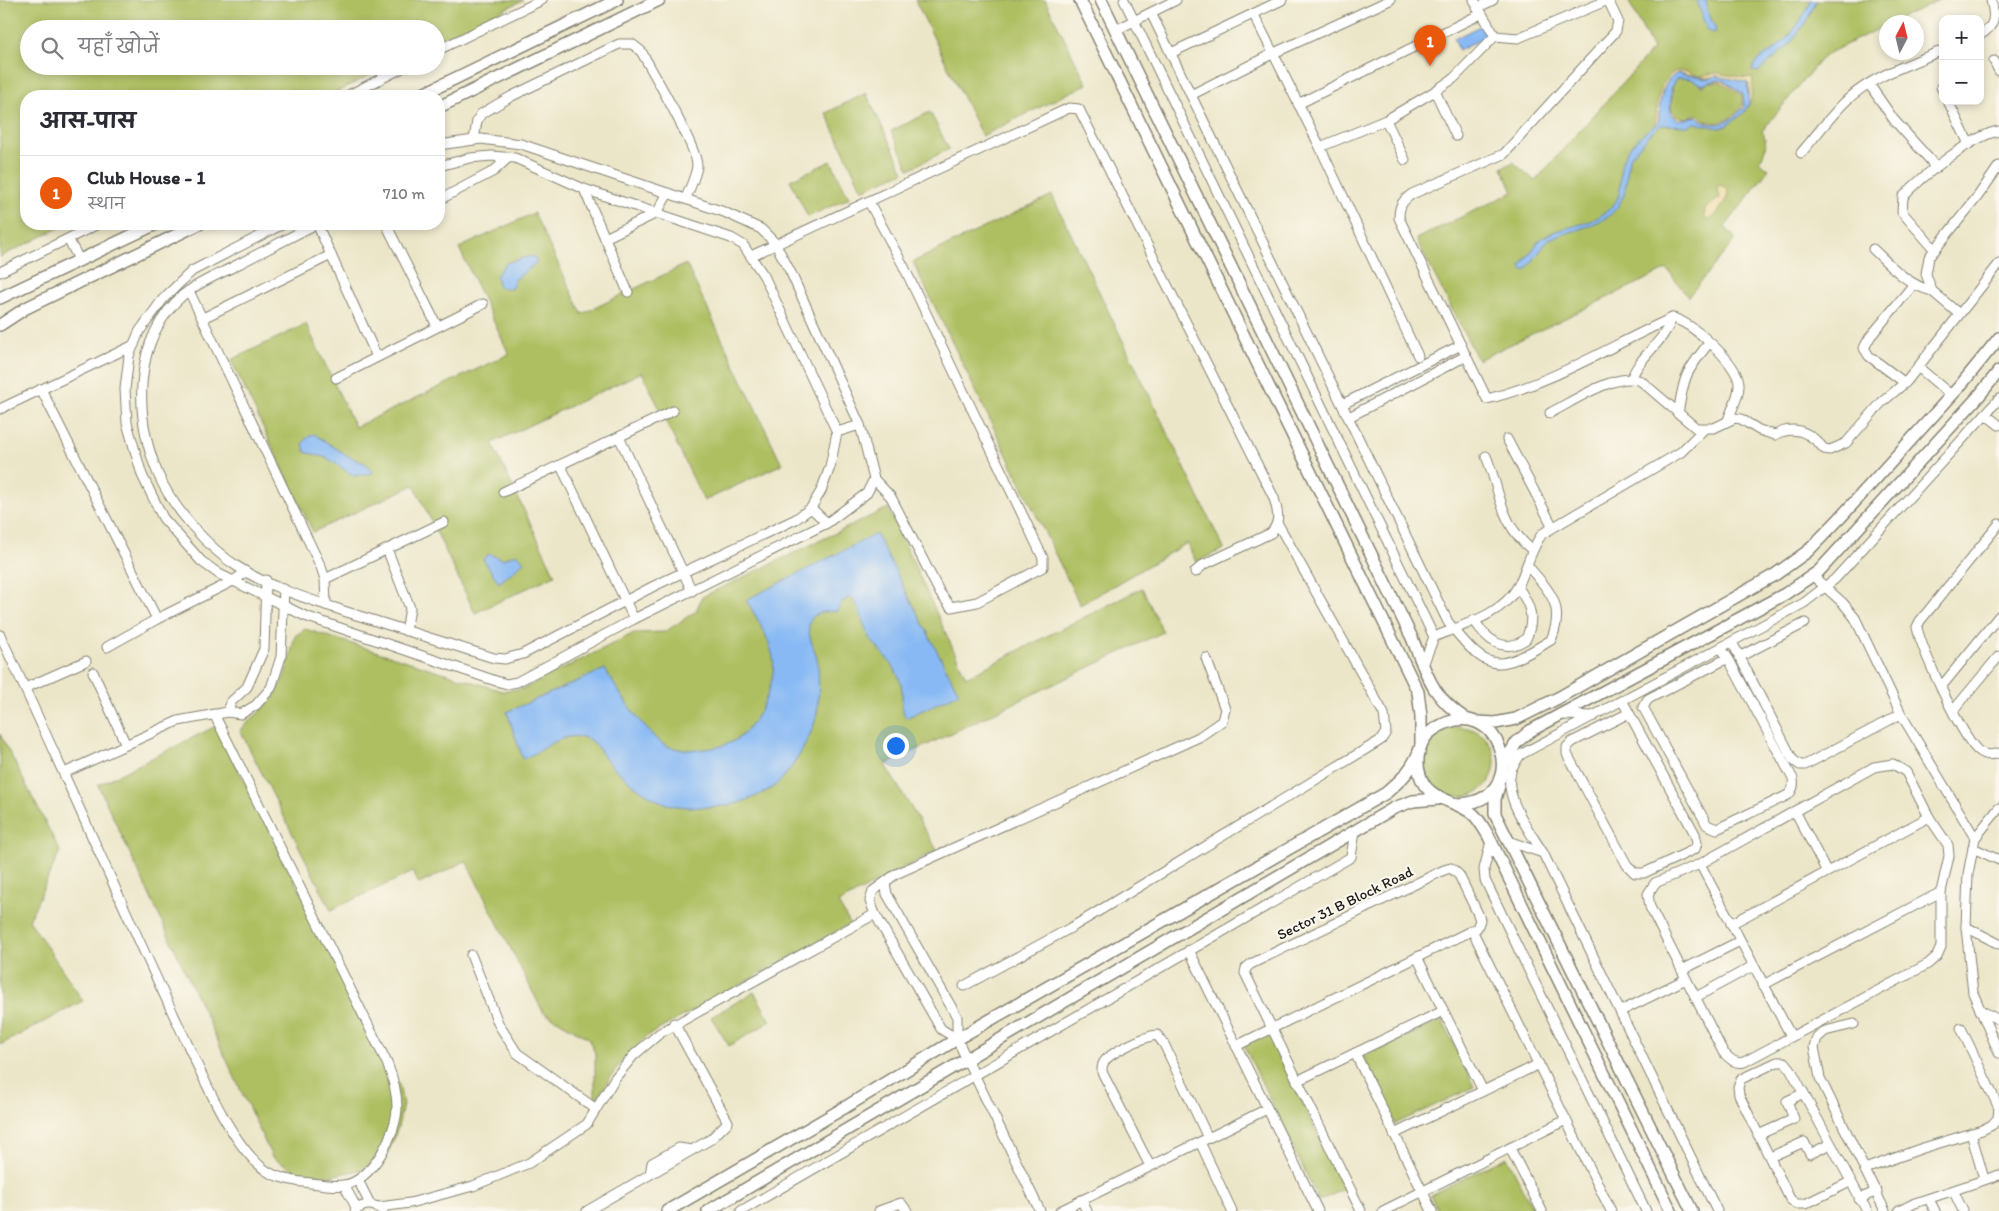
<!DOCTYPE html>
<html lang="hi">
<meta charset="utf-8">
<style>
:root{--surface:#fff;--page:#f7f7f7;--text:#2b2b33;--muted:#7c7c81;--line:#e1e1e2;--accent:#ea580c}
body{margin:0;font-family:Itim,"Playpen Sans Deva",sans-serif;background:var(--page);color:var(--text)}
.controls{position:absolute;right:15px;top:15px;display:grid;overflow:hidden;border-radius:10px;box-shadow:0 2px 8px #0003}
.controls button{width:45px;height:45px;display:grid;place-items:center;padding:0;border:0;border-bottom:1px solid var(--line);background:var(--surface);color:var(--text);font:25px sans-serif}
.compass{position:absolute;left:1879px;top:15px;width:45px;height:45px;border-radius:50%;background:var(--surface);box-shadow:0 2px 8px #0003;rotate:7deg}
.you{position:absolute;left:895px;top:745px;width:18px;height:18px;margin:-12px;border:4px solid #fff;border-radius:50%;background:#1a73e8;box-shadow:0 0 0 8px #1a73e833}
.badge{display:grid;place-items:center;width:32px;height:32px;border-radius:50%;background:var(--accent);color:#fff;font-size:16px;font-weight:700}
.pin{position:absolute;translate:-50% -41px;filter:drop-shadow(0 1px 2px #0008)}
.pin::after{content:'';position:absolute;top:26px;width:18px;height:15px;background:inherit;clip-path:polygon(0 0,100% 0,50% 100%)}
.list{margin:0;padding:0;list-style:none}
h2{display:flex;justify-content:space-between;align-items:center;height:65px;margin:0;padding:0 20px;font-size:21px}
h2 small{font-size:16px;font-weight:400;color:var(--muted)}
.list li{display:grid;grid-template-columns:32px 1fr auto;gap:15px;align-items:center;box-sizing:border-box;height:75px;padding:0 20px;border-top:1px solid var(--line)}
.list b{display:block;font-size:19px;white-space:nowrap}
.list p{margin:0;font-size:16px;white-space:nowrap;color:var(--muted)}
.list em{font-size:16px;font-style:normal;color:var(--muted)}
.icon{flex:none;width:28px;height:28px;fill:none;stroke:currentColor;stroke-width:2;stroke-linecap:round;stroke-linejoin:round}
.map{position:relative;flex:none;width:1999px;height:1211px;overflow:hidden}
.search{position:absolute;background:var(--surface);box-shadow:0 2px 8px #0003;left:20px;top:20px;width:425px;height:55px;display:flex;align-items:center;gap:12px;box-sizing:border-box;padding:0 18px;border-radius:28px;color:var(--muted);font-size:19px}
.panel{position:absolute;background:var(--surface);box-shadow:0 2px 8px #0003;left:20px;top:90px;width:425px;height:140px;border-radius:20px}
.map>svg:first-child{display:block}
.green{fill:#aebf62;stroke:#656e3f}
.sand{fill:#eeda9e;stroke:#857b5d}
.water{fill:#88b9f4;stroke:#526a88;fill-rule:evenodd}
.lines{fill:none;stroke-linecap:round;stroke-linejoin:round}
.minor-casing{stroke:#848172;stroke-width:11}
.tertiary-casing{stroke:#848172;stroke-width:14}
.minor{stroke:#fff;stroke-width:9}
.tertiary{stroke:#fff;stroke-width:11}
.labels{text-anchor:middle;stroke-width:4.5;stroke-linejoin:round;paint-order:stroke}
.street-label{font-size:15px;fill:#1c1c1c;stroke:#fbf7ec}
</style>
<div class="map">
<svg width="1999" height="1211" viewBox="0 0 1999 1211">
<rect width="100%" height="100%" fill="#fbf7ec"/>
<filter id="ink" filterUnits="userSpaceOnUse"><feTurbulence type="fractalNoise" baseFrequency=".02" numOctaves="2"/><feDisplacementMap in="SourceGraphic" scale="10" xChannelSelector="R" yChannelSelector="G"/><feConvolveMatrix kernelMatrix="1 2 1 2 8 2 1 2 1" color-interpolation-filters="sRGB"/></filter>
<filter id="wash" filterUnits="userSpaceOnUse"><feTurbulence type="fractalNoise" baseFrequency=".0096" numOctaves="4" result="noise"/><feDisplacementMap in="SourceGraphic" scale="20" xChannelSelector="R" yChannelSelector="G"/><feGaussianBlur stdDeviation="1.12" result="paint"/><feColorMatrix in="noise" values="0 0 0 0 0 0 0 0 0 0 0 0 0 0 0 0 0 1.4 0 .05"/><feComposite in="paint" operator="in"/></filter>
<g filter="url(#wash)">
<rect width="100%" height="100%" fill="#ece6c9"/>
<g class="green">
<path d="M0 0H523L436 43V29H29V66H389L328 96H26V224H67L0 257Z"/>
<path d="M915 0H1045L1087 84 982 136Z"/>
<path d="M1628 0H1939L1892 22H1886V25L1829 53 1820 60 1762 131C1768 142 1766 152 1759 161L1769 169 1725 227 1736 239 1688 297 1667 269 1478 360 1416 239 1513 192 1502 168 1513 162 1535 181 1653 49Z"/>
<path d="M866 93 904 172 862 190 826 113Z"/>
<path d="M930 112 949 149 909 169 891 131Z"/>
<path d="M831 161 849 198 808 217 790 180Z"/>
<path d="M1052 195 1224 549 1196 562 1187 543 1080 605 913 262Z"/>
<path d="M534 213 582 314 686 264 782 464 704 501 642 372 492 443 555 575 475 613 414 485 313 532 231 360 306 324 355 427 509 354 459 248Z"/>
<path d="M888 508 966 677 1142 588 1163 632 885 765 937 850 838 903 850 924 647 1036 621 1062 595 1101V1053L588 1038 543 1012 466 861 419 884 413 872 331 910 240 730 273 699 285 675 295 636 305 629 502 691 523 689 634 633 665 632 696 611 702 597Z"/>
<path d="M216 726 399 1085 403 1104 398 1127 388 1153 360 1170 329 1176 300 1174 272 1157 98 785Z"/>
<circle cx="1460" cy="762" r="35"/>
<path d="M0 734 60 851 29 920 83 1001 0 1045Z"/>
<path d="M754 992 771 1021 729 1046 711 1017Z"/>
<path d="M1442 1020 1474 1087 1395 1124 1363 1057Z"/>
<path d="M1269 1034 1344 1189 1319 1201 1244 1046Z"/>
<path d="M1507 1157 1534 1211H1438L1430 1195Z"/>
</g>
<g class="sand">
<path d="M1676 71H1687L1698 76 1717 73 1753 79 1751 101 1749 104 1748 102 1749 84 1678 73 1662 91 1658 123 1655 125C1658 105 1656 81 1676 71Z"/>
<path d="M1717 79 1724 81 1743 94 1744 106 1735 116 1724 123 1713 125 1695 117 1679 120 1671 114V87L1673 82 1671 108 1676 116 1687 118 1698 114C1712 130 1732 121 1742 105V95L1721 82H1710L1702 87 1697 82 1706 84 1709 81Z"/>
<path d="M1720 185 1728 190C1729 199 1716 217 1708 220L1704 216 1705 209 1720 198 1717 186Z"/>
</g>
<g class="water">
<path d="M1697 0H1706L1707 10 1716 29 1714 33 1707 31Z"/>
<path d="M1811 0H1817L1807 20 1789 45 1758 72 1752 71C1754 59 1772 53 1780 45 1793 33 1805 16 1811 0Z"/>
<path d="M1482 25 1488 36 1459 50 1454 39Z"/>
<path d="M1678 73 1706 79 1716 76 1747 82 1749 104 1744 113 1726 126 1719 128 1695 123 1687 126 1661 125 1652 132 1629 158 1625 193 1617 208 1608 217 1589 226 1549 239 1526 270H1522L1521 266 1538 242 1545 236C1564 226 1589 226 1606 212 1627 195 1617 183 1622 162 1627 146 1644 132 1658 123 1661 104 1659 82 1678 73ZM1681 78 1691 79 1702 85C1725 76 1723 80 1743 94L1744 106C1733 122 1713 132 1697 116L1679 120C1663 111 1675 99 1671 87L1676 79Z"/>
<path d="M531 256 536 258V263L516 279 511 289 499 287 496 276 506 263Z"/>
<path d="M314 434 348 456 366 464 373 473 354 476 327 458 305 452 303 443 309 436Z"/>
<path d="M876 534 959 693 906 718C899 706 904 696 901 684 896 662 876 651 867 632 861 619 861 607 850 597L842 602 837 611C829 612 817 611 812 618 802 630 818 652 818 665 819 679 819 706 816 718 810 740 790 775 772 788 762 794 742 803 730 805 715 808 676 809 662 802 643 794 626 779 611 765 601 755 597 740 582 737 559 733 543 751 523 759L507 712 605 669C615 687 648 738 667 746 685 753 721 750 737 739 757 726 777 682 773 658 769 637 757 618 746 600Z"/>
<path d="M489 554 503 559 512 555H519L524 562 499 583 483 559Z"/>
</g>
</g>
<g filter="url(#ink)">
<g class="lines">
<defs>
<g id="minor">
<path d="M1124 0 1434 637 1423 665"/>
<path d="M1474 0 1495 36 1518 38 1608 0 1618 21 1616 31 1504 154 1412 194C1402 201 1399 206 1399 218L1487 399C1553 383 1610 346 1672 318 1691 321 1737 363 1739 383 1740 395 1732 408 1728 420"/>
<path d="M1477 8 1493 0"/>
<path d="M1151 13 1448 622C1488 672 1496 674 1551 640 1566 605 1549 591 1527 565"/>
<path d="M1254 15 1320 147 1418 356"/>
<path d="M1116 30 1176 0"/>
<path d="M1980 35C1996 26 1995 16 1991 0"/>
<path d="M436 51 542 0"/>
<path d="M1171 53 1282 0"/>
<path d="M1994 61 1999 71"/>
<path d="M1869 84 1894 120 1931 161 1935 169"/>
<path d="M1941 87 1943 91"/>
<path d="M1435 91 1456 136"/>
<path d="M1191 95 1274 53 1390 0"/>
<path d="M347 96 406 66"/>
<path d="M1948 101 1969 144"/>
<path d="M1298 104 1481 14"/>
<path d="M1386 120 1405 160"/>
<path d="M474 140 477 121 481 114 512 96 619 44H632L641 51C652 71 698 149 697 166 696 176 689 189 686 199"/>
<path d="M1320 147 1386 120 1435 91 1454 78 1495 36"/>
<path d="M1801 153C1816 136 1830 116 1847 100 1872 76 1911 64 1943 50"/>
<path d="M584 189 628 292"/>
<path d="M439 200 494 171 509 157"/>
<path d="M869 202 903 265 1043 558V567L977 602 951 607 940 593 891 497 874 479"/>
<path d="M283 224 192 271 163 299 139 332 129 356 125 389 127 423 142 475 163 518 201 561 219 574 305 616 496 681 507 684 517 682 634 619 827 523 867 493 874 479 860 425 791 273 775 243 761 229 724 212 521 144 481 139 439 145"/>
<path d="M316 224C287 239 258 254 229 269 213 277 196 284 183 295 132 340 134 416 158 474 172 507 208 548 238 567 270 588 315 601 350 613 398 628 446 643 494 658L505 659 523 654 654 586 796 519 811 508 821 491 830 467 837 432 764 276 743 245 731 238 584 189 515 158 491 156 470 158 439 166"/>
<path d="M317 224 377 357"/>
<path d="M386 224 437 326"/>
<path d="M605 238 657 213 668 193"/>
<path d="M68 239 80 261"/>
<path d="M1873 249C1891 266 1908 285 1932 291"/>
<path d="M1935 250 1902 212 1903 197C1921 177 1973 135 1999 131"/>
<path d="M751 256 1069 108 1079 109 1274 498C1278 513 1281 521 1271 533L1203 565 1195 572"/>
<path d="M0 272 98 224"/>
<path d="M189 291 321 567 325 579 326 605"/>
<path d="M1959 314 1932 291 1926 274 1929 257 1978 196 1999 166"/>
<path d="M203 318 331 255"/>
<path d="M1918 367 1951 395"/>
<path d="M1632 377C1641 354 1663 344 1672 318"/>
<path d="M336 378 483 304"/>
<path d="M1905 383 1869 356 1864 348 1870 337 1914 284"/>
<path d="M41 389 157 619"/>
<path d="M1343 404 1461 345"/>
<path d="M0 409 134 345"/>
<path d="M1550 413C1572 402 1617 371 1641 381L1696 428H1714L1735 418 1741 419 1759 430 1775 435C1795 424 1811 433 1824 449L1830 450 1846 443 1881 403 1907 381 1999 264"/>
<path d="M1678 414C1684 376 1685 373 1709 343"/>
<path d="M1985 414 1999 425"/>
<path d="M1349 417 1466 356"/>
<path d="M837 432 860 425"/>
<path d="M619 437 692 591"/>
<path d="M1507 439 1553 527"/>
<path d="M1486 456C1501 492 1499 523 1532 550"/>
<path d="M561 466 634 619"/>
<path d="M503 492 673 411"/>
<path d="M811 508 827 523"/>
<path d="M1999 524 1920 621 1917 627C1920 647 1964 743 1980 752 1986 756 1993 755 1999 753"/>
<path d="M387 549 410 608 406 631"/>
<path d="M1813 576 1843 603 1855 618 1901 714 1975 838"/>
<path d="M325 579 444 522"/>
<path d="M1474 620C1486 639 1503 655 1526 639 1535 618 1531 606 1518 587"/>
<path d="M0 635C61 764 117 896 178 1024 198 1065 229 1143 264 1169 275 1178 297 1182 311 1183 321 1184 334 1187 344 1185 372 1181 397 1133 397 1107 397 1091 393 1078 387 1063L214 714"/>
<path d="M1434 637C1462 625 1503 615 1518 586 1527 569 1530 550 1542 534L1681 452 1704 429"/>
<path d="M1732 642 1793 760 1800 765H1805L1901 714"/>
<path d="M107 647 157 619 233 581 246 572"/>
<path d="M1721 648 1728 658 1793 779C1794 786 1793 790 1788 795L1717 829 1707 825 1643 707 1648 699 1728 658"/>
<path d="M1739 657 1805 623"/>
<path d="M93 672 126 745"/>
<path d="M1941 687 1999 616"/>
<path d="M25 688 86 661"/>
<path d="M1623 702 1695 834 1697 843 1695 849 1644 873H1635L1627 865 1567 754V747L1572 742 1629 713"/>
<path d="M1953 711 1999 656"/>
<path d="M228 712 231 702 247 687 264 649 266 580"/>
<path d="M1562 715 1594 716"/>
<path d="M1893 764 1906 772 1929 817 1948 845 1949 856 1941 892V947L1937 956 1928 964 1744 1062C1734 1064 1730 1059 1723 1052L1650 907 1648 894 1655 883 1700 864 1874 767Z"/>
<path d="M64 773 178 721 228 712 241 714 256 705 271 688 281 657 284 589"/>
<path d="M1999 808 1975 838 1968 874 1966 927 1973 993 1999 1053"/>
<path d="M1795 811 1827 872"/>
<path d="M1491 841 1484 869 1485 880 1646 1211"/>
<path d="M1508 841 1543 853"/>
<path d="M1973 848 1999 860"/>
<path d="M1700 864 1791 1036"/>
<path d="M885 883 887 894 957 1017V1039L1040 1211"/>
<path d="M1731 924 1929 817"/>
<path d="M1966 927 1999 944"/>
<path d="M1472 930 1611 1211"/>
<path d="M1189 950 1318 1211"/>
<path d="M471 955 499 1025 517 1053 596 1109"/>
<path d="M1417 957 1483 1091"/>
<path d="M1682 970 1740 941"/>
<path d="M1763 985 1941 892"/>
<path d="M964 986 1074 926 1381 740 1386 732 1384 714 1278 524"/>
<path d="M1696 997 1753 966"/>
<path d="M1980 1010 1999 1020"/>
<path d="M1621 1011 1686 979"/>
<path d="M1854 1024 1825 1031 1817 1038 1814 1047 1820 1078 1885 1211"/>
<path d="M957 1039 941 1029 875 914 870 901 873 891 896 874 1199 737 1222 721 1225 709 1206 658"/>
<path d="M1236 1046 1477 928 1480 920 1478 914 1459 875 1451 868 1444 870 1251 964 1246 968 1245 973 1361 1211"/>
<path d="M1355 1053 1432 1211"/>
<path d="M1297 1081 1443 1011"/>
<path d="M1971 1133 1984 1179"/>
<path d="M1394 1134 1539 1064"/>
<path d="M1758 1135 1794 1119 1787 1101 1804 1093"/>
<path d="M1200 1142 1232 1211"/>
<path d="M1510 1148 1542 1211"/>
<path d="M1770 1157 1804 1142 1810 1154 1830 1144"/>
<path d="M1150 1166 1102 1072C1102 1069 1102 1066 1103 1064 1107 1053 1146 1036 1157 1035L1164 1044 1208 1138"/>
<path d="M1865 1169 1920 1149 1982 1130 1992 1125 1998 1118 1999 1108 1961 1028"/>
<path d="M650 1174 652 1163 679 1148 692 1150"/>
<path d="M358 1180 370 1204"/>
<path d="M1850 1182 1805 1204H1796L1790 1199 1739 1095 1738 1087 1741 1079 1777 1062H1785L1790 1068 1867 1211"/>
<path d="M344 1185 357 1209"/>
<path d="M1954 1192 1963 1211"/>
<path d="M1859 1199 1877 1191"/>
<path d="M1929 1199 1935 1211"/>
<path d="M1081 1200 1087 1211"/>
<path d="M379 1207 410 1203 473 1186 529 1163 587 1124 615 1078 634 1055 660 1033 875 914"/>
<path d="M355 1211C364 1203 374 1203 383 1211"/>
<path d="M587 1211 711 1139 728 1122 674 1023"/>
<path d="M741 1211 1351 857 1355 831"/>
<path d="M879 1211 901 1203 907 1211"/>
<path d="M1060 1211 1267 1109"/>
<path d="M1383 1211 1566 1120"/>
<path d="M1717 1211 1543 853C1530 831 1501 796 1512 768 1514 764 1518 759 1520 755L1804 603 1835 579 1999 399"/>
<path d="M1899 1211 1915 1203 1999 1175"/>
</g>
<g id="tertiary">
<path d="M1080 0 1418 692 1421 716V745"/>
<path d="M1101 0 1412 638C1427 675 1431 696 1466 719"/>
<path d="M419 96 617 0"/>
<path d="M439 107 659 0"/>
<path d="M0 298 156 224"/>
<path d="M0 325 26 308 199 224"/>
<path d="M1478 722 1495 723 1516 719 1558 698 1776 574 1808 551 1840 518 1960 386 1999 338"/>
<path d="M1503 764 1517 742 1530 731 1785 594 1819 571 1978 397 1999 371"/>
<path d="M1499 786 1495 799V814L1692 1211"/>
<path d="M1455 804C1537 805 1501 684 1433 730 1419 739 1415 760 1420 775 1427 801 1455 799 1473 814 1479 819 1484 829 1488 835L1671 1211"/>
<path d="M667 1211 844 1108 957 1039 1386 793C1401 780 1411 771 1419 752"/>
<path d="M708 1211 1394 808 1413 801 1438 799"/>
</g>
</defs>
<use href="#minor" class="minor-casing"/>
<use href="#tertiary" class="tertiary-casing"/>
<use href="#minor" class="minor"/>
<use href="#tertiary" class="tertiary"/>
</g>
</g>
<g class="labels">
<g class="street-label">
<text transform="translate(1345 903) rotate(-26)" y="5">Sector 31 B Block Road</text>
</g>
</g>
</svg>
<div class="controls">
<button>+</button>
<button>−</button>
</div>
<svg class="compass" viewBox="-18 -18 36 36"><path d="M0-13l5 13h-10z" fill="#e53935"/><path d="M0 13l5-13h-10z" fill="#7c7c81"/></svg>
<div class="you"></div>
<div class="pin badge" style="left:1430px;top:66px">1</div>
<div class="search"><svg class="icon" aria-label="search" viewBox="0 0 24 24"><circle cx="10" cy="10" r="6"/><path d="M15 15l6 6"/></svg>यहाँ खोजें</div>
<section class="panel">
<h2>आस-पास<small></small></h2>
<ul class="list">
<li><span class="badge">1</span><div><b>Club House - 1</b><p>स्थान</p></div><em>710 m</em></li>
</ul>
</section>
</div>
